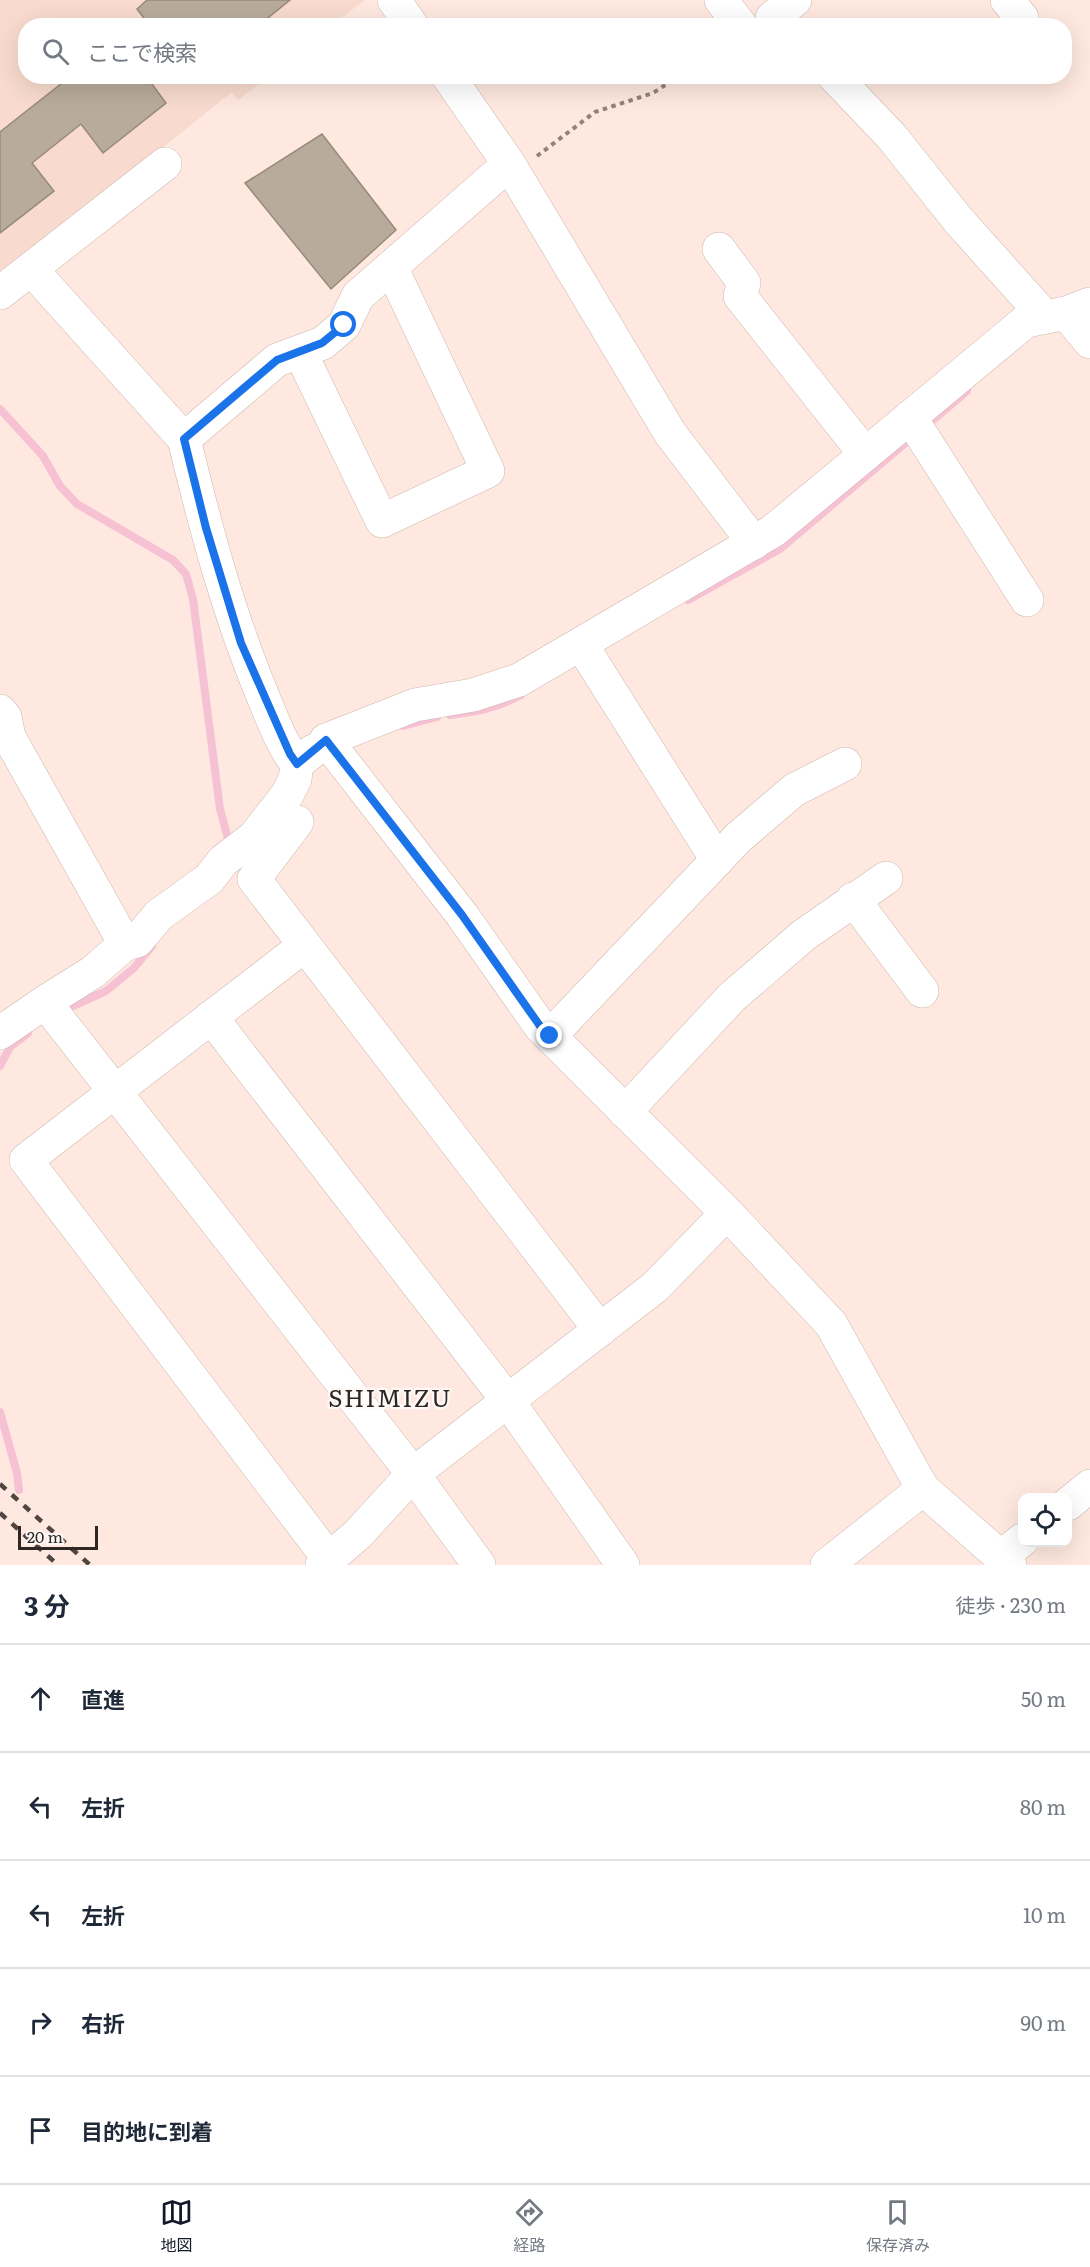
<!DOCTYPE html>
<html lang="ja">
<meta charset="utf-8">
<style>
:root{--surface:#fff;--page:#f6f6f7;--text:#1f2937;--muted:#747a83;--line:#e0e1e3;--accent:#111827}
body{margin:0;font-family:Literata,"Noto Sans JP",serif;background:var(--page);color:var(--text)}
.controls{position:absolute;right:18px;bottom:18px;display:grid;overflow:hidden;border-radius:12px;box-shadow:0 6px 24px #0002}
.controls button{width:54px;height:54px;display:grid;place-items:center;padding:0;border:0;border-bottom:2px solid var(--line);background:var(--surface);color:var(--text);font:30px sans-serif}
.scale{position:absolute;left:18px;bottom:15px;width:80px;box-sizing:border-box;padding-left:6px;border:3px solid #2e2623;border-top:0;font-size:16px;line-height:21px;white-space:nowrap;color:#2e2623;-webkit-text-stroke:4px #fef9f7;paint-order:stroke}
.stop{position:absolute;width:18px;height:18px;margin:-14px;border:4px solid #1a73e8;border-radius:50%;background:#fff}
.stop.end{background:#1a73e8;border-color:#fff;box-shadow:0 2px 6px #0008}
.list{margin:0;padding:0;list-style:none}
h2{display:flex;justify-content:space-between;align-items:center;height:78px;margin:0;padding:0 24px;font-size:26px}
h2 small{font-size:20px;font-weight:400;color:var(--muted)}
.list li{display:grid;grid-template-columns:39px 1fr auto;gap:18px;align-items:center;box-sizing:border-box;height:108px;padding:0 24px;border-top:2px solid var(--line)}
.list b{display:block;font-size:22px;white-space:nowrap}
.list em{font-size:20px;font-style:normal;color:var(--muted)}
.icon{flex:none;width:33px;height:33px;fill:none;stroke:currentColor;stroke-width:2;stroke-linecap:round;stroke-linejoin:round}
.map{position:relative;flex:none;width:1090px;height:1565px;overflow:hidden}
.search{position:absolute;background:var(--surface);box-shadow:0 6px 24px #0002;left:18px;right:18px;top:18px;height:66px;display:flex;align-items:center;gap:15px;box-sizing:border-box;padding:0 21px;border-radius:24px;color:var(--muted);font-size:22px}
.sheet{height:618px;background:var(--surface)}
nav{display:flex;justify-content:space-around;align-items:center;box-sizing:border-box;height:84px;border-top:2px solid var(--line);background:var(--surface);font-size:16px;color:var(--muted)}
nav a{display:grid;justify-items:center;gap:3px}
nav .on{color:var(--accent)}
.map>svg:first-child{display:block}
.built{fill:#f8dbce}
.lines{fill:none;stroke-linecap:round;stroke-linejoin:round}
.stream{stroke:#f6c1d3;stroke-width:8}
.building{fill:#b9ab9c;stroke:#978a7b;stroke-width:1.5}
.minor-casing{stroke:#cdb8af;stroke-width:34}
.path{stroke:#91827d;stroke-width:4;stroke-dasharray:4.5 4.5;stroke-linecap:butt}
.minor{stroke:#fff;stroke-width:33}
.rail{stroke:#4f4541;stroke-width:4.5;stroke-dasharray:8 8;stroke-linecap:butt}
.route{stroke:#1a73e8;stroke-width:8}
.labels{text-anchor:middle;stroke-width:4.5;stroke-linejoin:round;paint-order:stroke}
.quarter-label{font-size:24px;letter-spacing:1.5px;fill:#2e2623;stroke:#fef9f7}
</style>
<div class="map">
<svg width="1090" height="1565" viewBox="0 0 1090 1565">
<rect width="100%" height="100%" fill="#fee8df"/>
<path class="built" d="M0 0H365L332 25 26 26V76L268 77 238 100 232 92 0 278Z"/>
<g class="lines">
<g class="stream">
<path d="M790 13 802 26"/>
<path d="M0 409 43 456 60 486 77 504 173 560 186 574 193 599 220 809 230 846"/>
<path d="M925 427 967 391"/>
<path d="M688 600 780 549 915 435"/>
<path d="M450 715C478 712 496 708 521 695"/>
<path d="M403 726 437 717"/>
<path d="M62 1011 106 991 134 968 152 946"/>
<path d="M0 1066 10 1047 28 1033"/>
<path d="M0 1412 17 1473 19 1490"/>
</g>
</g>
<g class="building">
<path d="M147 0H290L258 26H150L137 9Z"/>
<path d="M71 76H146L166 103 103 153 81 124 32 163 54 191 0 233V132Z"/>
<path d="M322 134 396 230 331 289 245 183Z"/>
</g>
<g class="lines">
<defs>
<g id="minor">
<path d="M394 0 412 26"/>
<path d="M721 0 741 26"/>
<path d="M1007 0 1022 18"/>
<path d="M772 18 795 0"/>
<path d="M448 76 509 164 670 433 754 543"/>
<path d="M834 76 892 137 959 221 1045 317"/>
<path d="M719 249 744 283 740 296 865 454"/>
<path d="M31 269 184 439 277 360 323 343 344 325 358 296 509 164"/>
<path d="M0 293 165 164"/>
<path d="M1066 313 1090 342"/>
<path d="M300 352 382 521 488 471 391 267"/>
<path d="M910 417 1027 600"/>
<path d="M184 439C205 526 228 612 262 694 272 718 281 744 297 764"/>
<path d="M581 644 717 860"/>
<path d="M0 711 5 717 9 737 125 944 93 972 45 1002 0 1033"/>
<path d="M297 822 254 879 600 1330"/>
<path d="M853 899 922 991"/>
<path d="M125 944 137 941 159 915 209 879 223 861 254 837 287 795 295 779 297 764 313 751"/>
<path d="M304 946 26 1160 329 1559"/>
<path d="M45 1002 413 1474 479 1565"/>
<path d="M211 1017 508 1401 623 1565"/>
<path d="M550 1036 739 837 794 790 845 764"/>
<path d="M625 1112 732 997 804 935 886 878"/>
<path d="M1068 1504 1090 1486"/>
<path d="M1001 1557 1022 1540"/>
<path d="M322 1565 358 1534 413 1474 655 1287 727 1213"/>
<path d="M827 1565 923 1489"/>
<path d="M1010 1565 923 1489 831 1324 727 1213 540 1026 462 915 326 740 415 705 473 695 519 680 773 531 1026 321 1066 313 1090 304"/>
</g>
</defs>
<use href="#minor" class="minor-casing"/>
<path class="path" d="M537 156 595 112 653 93 679 76"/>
<use href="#minor" class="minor"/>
<g class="rail">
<path d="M0 1484 90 1565"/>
<path d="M0 1513 58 1565"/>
</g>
</g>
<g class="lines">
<path class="route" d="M344 325 322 343 277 360 184 439 206 528 241 643 290 754 297 764 326 740 462 915 540 1026 550 1036"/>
</g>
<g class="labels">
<g class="quarter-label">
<text x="390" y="1407">SHIMIZU</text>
</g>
</g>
</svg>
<div class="controls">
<button><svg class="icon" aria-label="locate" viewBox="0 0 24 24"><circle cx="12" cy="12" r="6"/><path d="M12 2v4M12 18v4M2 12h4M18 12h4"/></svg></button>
</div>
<div class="scale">20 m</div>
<div class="stop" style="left:344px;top:325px"></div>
<div class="stop end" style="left:550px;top:1036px"></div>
<div class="search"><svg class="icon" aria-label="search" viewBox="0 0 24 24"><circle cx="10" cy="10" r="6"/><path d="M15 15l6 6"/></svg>ここで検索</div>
</div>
<section class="sheet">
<h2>3 分<small>徒歩 · 230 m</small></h2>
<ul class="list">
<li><svg class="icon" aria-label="ahead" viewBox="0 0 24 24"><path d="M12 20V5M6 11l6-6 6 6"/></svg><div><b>直進</b></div><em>50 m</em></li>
<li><svg class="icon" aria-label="left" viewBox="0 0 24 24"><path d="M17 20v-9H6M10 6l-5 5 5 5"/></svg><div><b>左折</b></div><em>80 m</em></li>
<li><svg class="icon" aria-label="left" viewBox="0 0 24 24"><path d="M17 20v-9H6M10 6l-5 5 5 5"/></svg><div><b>左折</b></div><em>10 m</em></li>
<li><svg class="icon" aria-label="right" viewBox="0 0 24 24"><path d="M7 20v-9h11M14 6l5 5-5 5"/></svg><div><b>右折</b></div><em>90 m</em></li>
<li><svg class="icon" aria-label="arrive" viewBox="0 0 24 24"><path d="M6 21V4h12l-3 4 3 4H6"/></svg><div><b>目的地に到着</b></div></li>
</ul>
</section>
<nav>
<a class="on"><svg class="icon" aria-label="map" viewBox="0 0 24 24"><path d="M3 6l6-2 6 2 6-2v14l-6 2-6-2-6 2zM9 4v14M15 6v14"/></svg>地図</a>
<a><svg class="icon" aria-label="directions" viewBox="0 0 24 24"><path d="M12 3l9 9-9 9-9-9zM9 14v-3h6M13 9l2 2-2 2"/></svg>経路</a>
<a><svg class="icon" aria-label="saved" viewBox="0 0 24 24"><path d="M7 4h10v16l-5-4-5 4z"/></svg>保存済み</a>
</nav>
